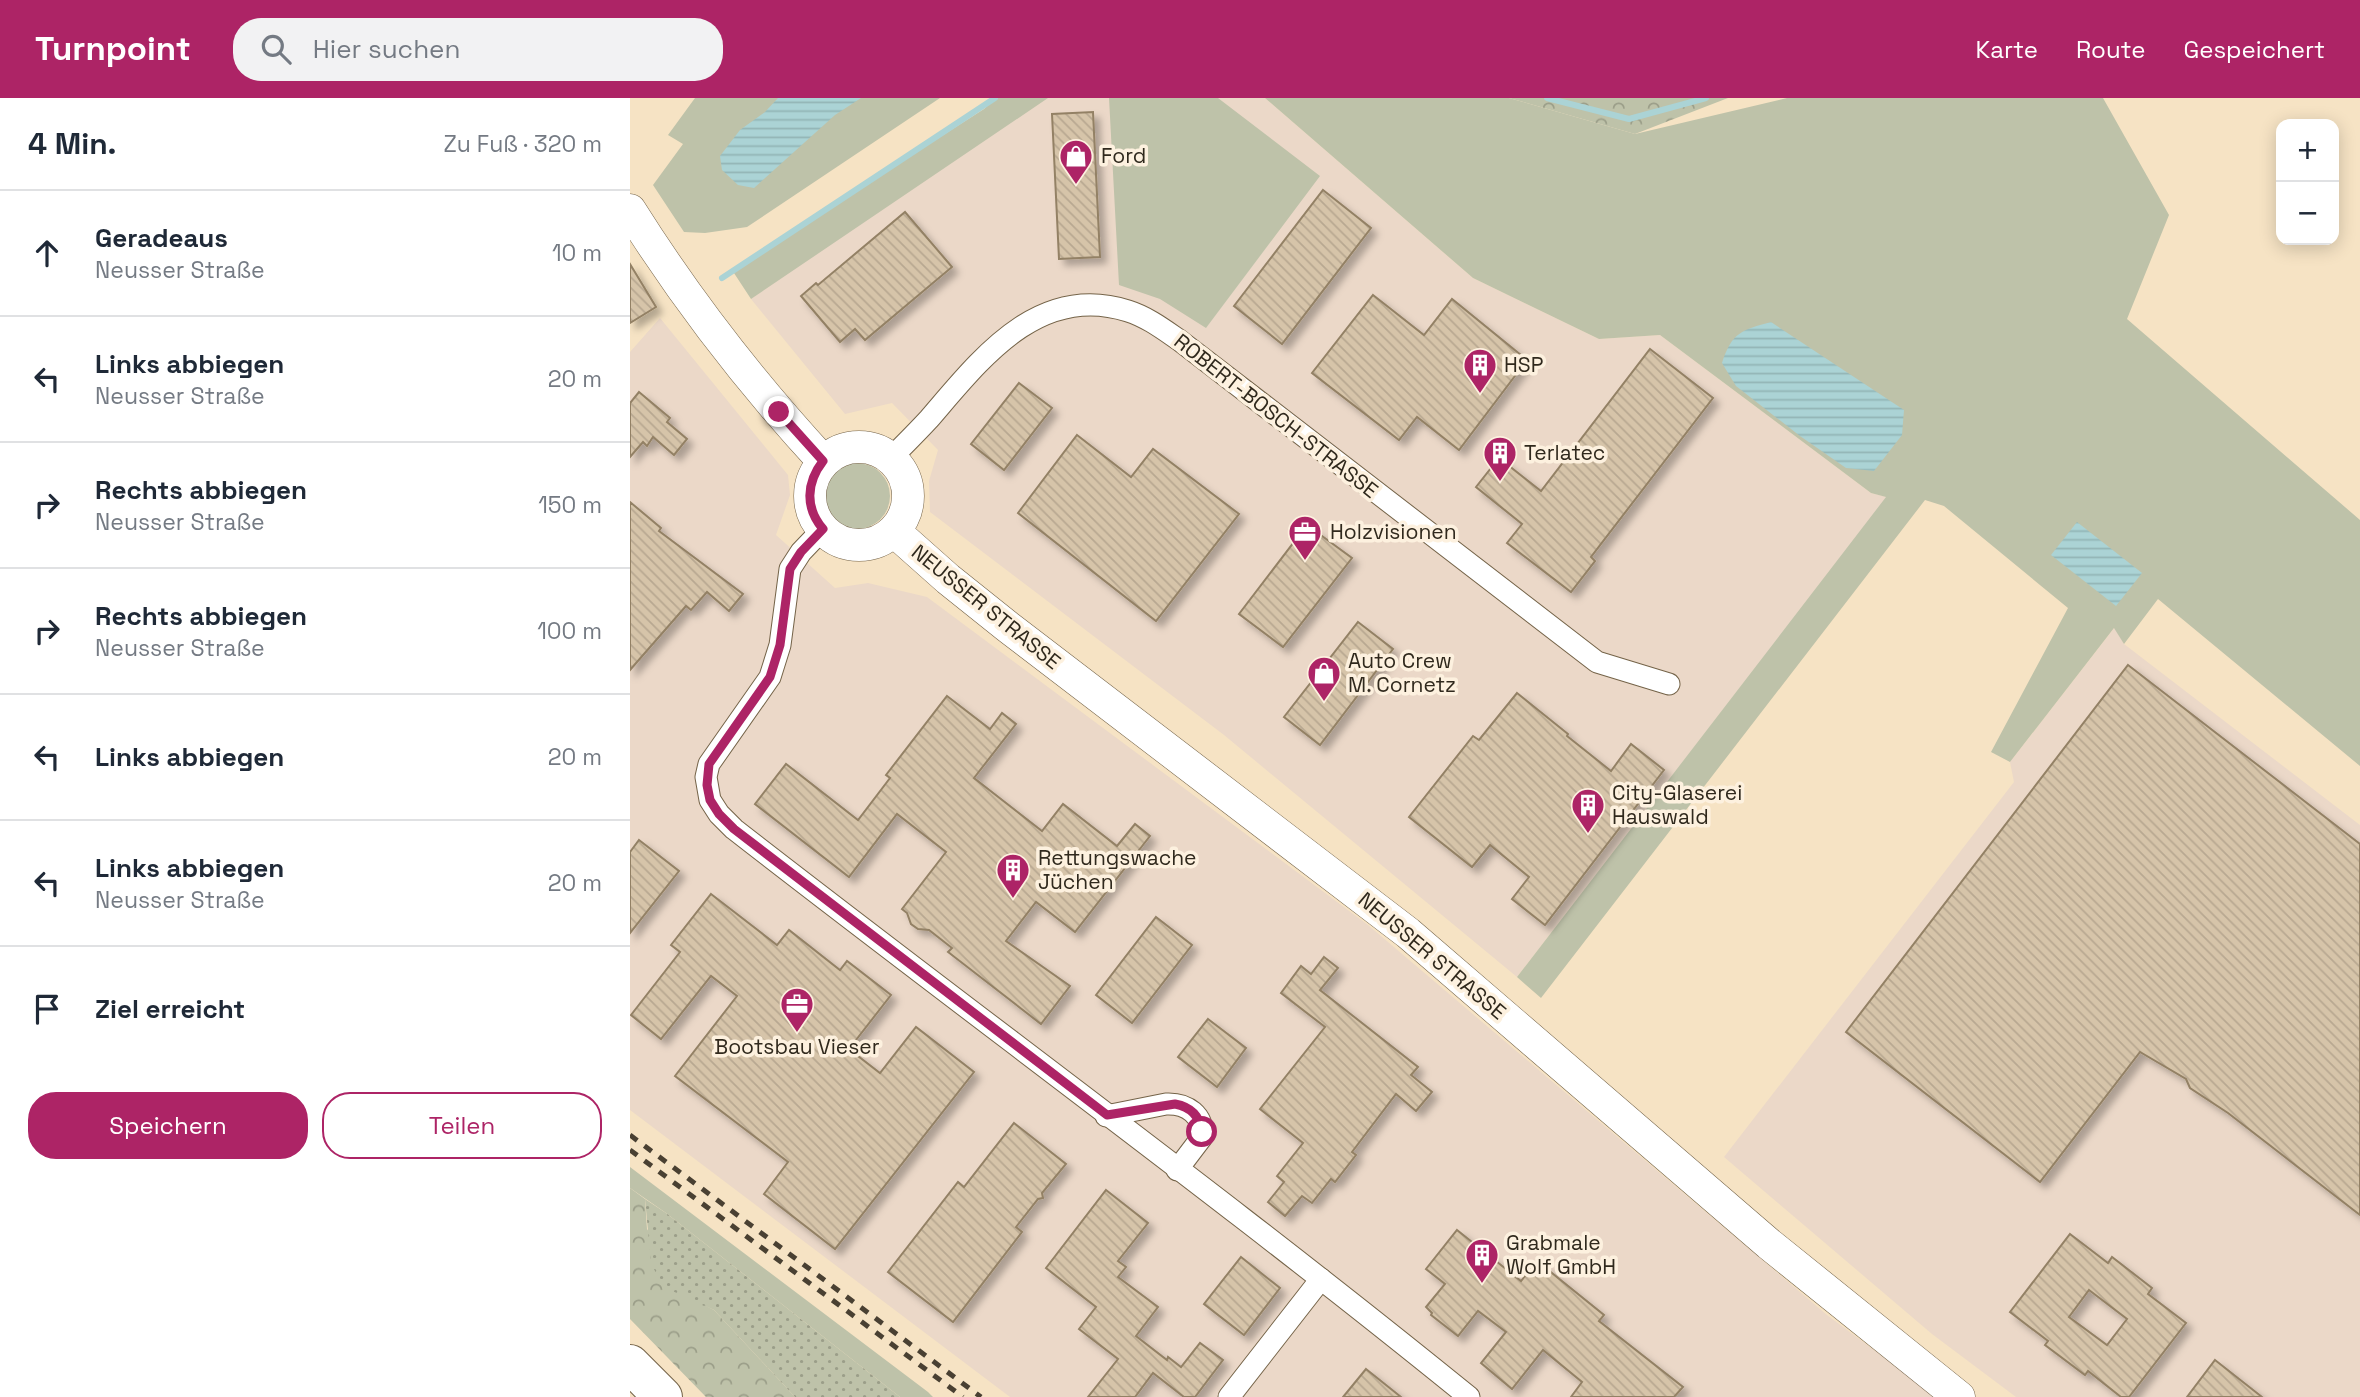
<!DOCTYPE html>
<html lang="de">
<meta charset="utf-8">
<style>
:root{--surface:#fff;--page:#f2f2f3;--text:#1f2937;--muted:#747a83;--line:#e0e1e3;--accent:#ad2466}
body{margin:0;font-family:"Space Grotesk",sans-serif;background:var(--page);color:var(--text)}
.controls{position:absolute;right:21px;top:21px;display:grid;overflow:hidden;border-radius:14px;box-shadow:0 4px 18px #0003}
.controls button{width:63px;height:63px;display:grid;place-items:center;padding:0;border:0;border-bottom:2px solid var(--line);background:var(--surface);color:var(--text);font:35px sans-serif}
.stop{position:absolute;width:21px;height:21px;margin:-16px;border:5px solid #ad2466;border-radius:50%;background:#fff}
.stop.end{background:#ad2466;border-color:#fff;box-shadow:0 2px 7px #0008}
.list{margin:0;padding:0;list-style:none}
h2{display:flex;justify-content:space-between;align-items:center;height:91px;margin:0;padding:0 28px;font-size:30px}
h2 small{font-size:23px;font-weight:400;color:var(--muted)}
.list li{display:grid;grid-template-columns:46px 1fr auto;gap:21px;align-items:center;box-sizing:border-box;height:126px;padding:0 28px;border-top:2px solid var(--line)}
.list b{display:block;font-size:26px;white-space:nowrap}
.list p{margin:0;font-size:23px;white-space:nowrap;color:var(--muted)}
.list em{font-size:23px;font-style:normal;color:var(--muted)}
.actions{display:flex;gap:14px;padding:21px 28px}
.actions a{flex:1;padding:16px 0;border:2px solid var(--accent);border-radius:28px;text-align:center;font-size:24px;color:var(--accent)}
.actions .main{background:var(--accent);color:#fff}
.icon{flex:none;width:38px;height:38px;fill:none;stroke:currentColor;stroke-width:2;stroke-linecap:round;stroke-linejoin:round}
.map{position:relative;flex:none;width:1730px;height:1299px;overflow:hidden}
header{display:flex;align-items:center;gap:42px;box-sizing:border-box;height:98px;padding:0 35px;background:var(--accent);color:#fff}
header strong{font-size:33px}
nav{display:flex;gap:38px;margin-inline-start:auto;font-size:24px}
.search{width:490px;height:63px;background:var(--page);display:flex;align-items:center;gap:18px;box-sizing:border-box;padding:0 24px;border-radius:28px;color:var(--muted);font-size:26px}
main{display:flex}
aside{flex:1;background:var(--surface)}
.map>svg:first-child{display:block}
.commercial{fill:#ebd8c8}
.grass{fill:#bec2a9}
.forest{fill:url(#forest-crowns)}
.park{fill:url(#park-dots)}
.water{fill:url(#water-rules)}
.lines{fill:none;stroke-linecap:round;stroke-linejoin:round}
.stream{stroke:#abd3d5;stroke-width:6}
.building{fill:url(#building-back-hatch);stroke:#938165;stroke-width:2;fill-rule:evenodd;filter:url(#shadow)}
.street-casing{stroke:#746348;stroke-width:23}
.secondary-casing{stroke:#746348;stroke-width:33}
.highway-casing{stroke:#746348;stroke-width:40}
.street{stroke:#fff;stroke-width:21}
.secondary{stroke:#fff;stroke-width:32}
.highway{stroke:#fff;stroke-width:38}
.rail{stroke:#494032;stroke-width:5;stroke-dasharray:9 9;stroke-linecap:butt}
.route{stroke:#ad2466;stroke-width:9}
.labels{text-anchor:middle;stroke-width:7;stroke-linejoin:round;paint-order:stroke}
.poi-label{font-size:21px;fill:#30291d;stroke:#fdf1df;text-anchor:start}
.street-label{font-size:21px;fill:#30291d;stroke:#fdf1df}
</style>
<header>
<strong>Turnpoint</strong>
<div class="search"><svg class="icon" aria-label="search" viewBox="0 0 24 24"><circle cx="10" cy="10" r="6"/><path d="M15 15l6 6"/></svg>Hier suchen</div>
<nav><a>Karte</a><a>Route</a><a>Gespeichert</a></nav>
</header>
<main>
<aside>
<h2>4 Min.<small>Zu Fuß · 320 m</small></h2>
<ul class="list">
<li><svg class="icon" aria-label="ahead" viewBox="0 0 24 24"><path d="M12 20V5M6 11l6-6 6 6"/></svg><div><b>Geradeaus</b><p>Neusser Straße</p></div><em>10 m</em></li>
<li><svg class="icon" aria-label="left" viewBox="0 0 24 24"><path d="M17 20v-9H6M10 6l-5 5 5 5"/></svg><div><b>Links abbiegen</b><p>Neusser Straße</p></div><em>20 m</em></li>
<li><svg class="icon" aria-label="right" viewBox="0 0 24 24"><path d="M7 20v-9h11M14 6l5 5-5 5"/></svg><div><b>Rechts abbiegen</b><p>Neusser Straße</p></div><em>150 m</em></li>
<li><svg class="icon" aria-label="right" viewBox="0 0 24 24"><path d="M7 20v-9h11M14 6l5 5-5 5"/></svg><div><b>Rechts abbiegen</b><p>Neusser Straße</p></div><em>100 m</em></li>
<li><svg class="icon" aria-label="left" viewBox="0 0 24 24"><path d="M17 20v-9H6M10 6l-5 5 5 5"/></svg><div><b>Links abbiegen</b></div><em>20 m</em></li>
<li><svg class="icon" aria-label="left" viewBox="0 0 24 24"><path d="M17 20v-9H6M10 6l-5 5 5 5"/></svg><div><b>Links abbiegen</b><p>Neusser Straße</p></div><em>20 m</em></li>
<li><svg class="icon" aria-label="arrive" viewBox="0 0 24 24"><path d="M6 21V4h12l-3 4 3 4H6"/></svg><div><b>Ziel erreicht</b></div></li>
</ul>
<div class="actions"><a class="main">Speichern</a><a>Teilen</a></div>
</aside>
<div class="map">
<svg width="1730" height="1299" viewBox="0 0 1730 1299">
<defs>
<pattern id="forest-crowns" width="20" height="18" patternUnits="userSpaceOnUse" patternTransform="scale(1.75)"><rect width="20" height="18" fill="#bec2a9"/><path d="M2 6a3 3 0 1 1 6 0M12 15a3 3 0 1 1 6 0" fill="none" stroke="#9b9e89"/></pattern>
<pattern id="park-dots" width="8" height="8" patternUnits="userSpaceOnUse" patternTransform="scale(1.75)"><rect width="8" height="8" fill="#bec2a9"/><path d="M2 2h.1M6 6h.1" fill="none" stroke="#9b9e89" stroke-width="1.8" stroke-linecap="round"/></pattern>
<pattern id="water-rules" width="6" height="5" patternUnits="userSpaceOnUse" patternTransform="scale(1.75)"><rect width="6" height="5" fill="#abd3d5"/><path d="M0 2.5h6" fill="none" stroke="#93b5b6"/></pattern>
<pattern id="building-back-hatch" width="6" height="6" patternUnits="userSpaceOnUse" patternTransform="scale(1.75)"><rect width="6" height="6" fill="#d6c4a9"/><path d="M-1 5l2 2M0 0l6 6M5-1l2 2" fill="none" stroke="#b8a891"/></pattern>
<filter id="shadow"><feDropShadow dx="6" dy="6" stdDeviation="3.5" flood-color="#0004"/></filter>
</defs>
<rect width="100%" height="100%" fill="#f6e3c4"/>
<g class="commercial">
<path d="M415 0H635L843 180 969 241 1030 237 1241 395 1257 399 887 879 594 637 300 414 299 383 308 352 262 305 215 316 121 201 308 66Z"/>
<path d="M30 220 158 377 160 397 146 437 205 490 238 485 297 499 738 827 1197 1217 1307 1299H380L0 1012V254Z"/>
<path d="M1485 529 1494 546 1730 727V1299H1386L1302 1236 1094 1059 1384 684 1380 664Z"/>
</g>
<g class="grass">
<path d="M65 0H310L117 129 75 135 54 134 23 87 53 46 38 37Z"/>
<path d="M366 0H418L121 201 102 172 354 11Z"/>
<path d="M479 0H588L690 78 576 230 530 201 489 187Z"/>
<path d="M635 0H879L1005 36 1157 0H1473L1539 117 1497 221 1730 422V668L1528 501 1494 546 1484 530 1380 664 1361 654 1438 510 1314 408 1295 402 911 900 887 879 1256 399 1241 395 1030 237 969 241 843 180Z"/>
<circle cx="227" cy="398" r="33"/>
<path d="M0 1069 298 1294 303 1299H270L36 1115 0 1090Z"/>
</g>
<g class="forest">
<path d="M879 0H1098L1005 36Z"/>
<path d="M0 1090 15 1101 17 1131 63 1201 84 1212 165 1299H76L0 1221Z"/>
</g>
<path class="park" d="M15 1101 36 1115 270 1299H165L84 1212 38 1191 30 1183 21 1165Z"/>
<g class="water">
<path d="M148 0H231L205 17 124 90 108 87 92 72 90 58 110 32 135 14Z"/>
<path d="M1141 224 1274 312 1272 337 1244 373 1216 370 1170 338 1106 288 1092 265C1102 234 1112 232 1141 224Z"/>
<path d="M1447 424 1512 475 1486 508 1421 457Z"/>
</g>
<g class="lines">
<g class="stream">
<path d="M917 0 999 21 1076 0"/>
<path d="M92 180 365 0"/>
</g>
</g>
<g class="building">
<path d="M463 14 470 159 429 161 422 16Z"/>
<path d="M693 92 741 130 652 246 604 208Z"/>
<path d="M275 114 322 169 235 242 225 231 210 244 171 198 186 185 188 187Z"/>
<path d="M0 166 26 209 0 225Z"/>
<path d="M743 197 794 237 822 201 897 262 829 352 787 319 769 342 682 275Z"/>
<path d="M1020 251 1083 300 961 459 965 463 941 494 877 445 892 426 846 389 869 360 911 393Z"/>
<path d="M389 285 422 310 374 372 341 346Z"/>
<path d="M9 294 40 320 37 324 57 341 44 357 23 339 17 348 13 344 0 359V305Z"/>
<path d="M447 337 501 379 523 351 609 416 526 523 388 415Z"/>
<path d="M0 404 31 430 29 433 113 496 99 513 77 494 61 512 56 508 0 572Z"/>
<path d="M677 427 722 460 653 549 609 516Z"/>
<path d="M728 524 763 551 690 647 654 619Z"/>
<path d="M1498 567 1730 746V1117L1598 1015 1560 990 1556 981 1510 954 1410 1084 1216 934Z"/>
<path d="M887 595 938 636 937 638 981 673 1001 646 1034 672 915 827 882 801 899 779 860 747 842 769 779 719 843 638 849 642Z"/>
<path d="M317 598 360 631 372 615 386 626 344 680 412 733 433 706 487 748 505 726 520 738 445 834 406 804 376 843 440 888 411 926 318 854 322 850 299 832 288 831 281 826 277 815 272 811 316 754 267 716 219 779 125 706 156 666 228 722 260 680 256 677Z"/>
<path d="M9 742 49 773 0 835V754Z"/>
<path d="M81 796 147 847 159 832 210 872 217 863 261 897 219 951 250 975 286 929 344 974 205 1151 134 1096 158 1064 45 978 107 898 81 878 31 941 1 917 50 854 41 847Z"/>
<path d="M526 819 562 847 502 925 466 897Z"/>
<path d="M694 859 708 870 690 892 788 969 781 977 802 994 786 1013 766 996 722 1054 726 1057 705 1084 701 1081 682 1105 672 1098 655 1118 638 1104 654 1084 647 1078 673 1045 630 1011 695 929 651 895 671 868 681 876Z"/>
<path d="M578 921 616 950 587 989 548 959Z"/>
<path d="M384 1025 436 1066 412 1095 413 1100 408 1101 386 1129 392 1134 323 1224 258 1174 328 1084 334 1089Z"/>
<path d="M476 1092 518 1125 488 1163 496 1169 488 1179 528 1209 506 1238 537 1262 538 1259 551 1269 570 1245 593 1262 565 1299H554L523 1275 505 1299H458L488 1261 449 1231 466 1209 416 1170Z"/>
<path d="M827 1132 891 1183 907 1163 974 1217 969 1223 1053 1289 1044 1299H941L952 1284 913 1252 882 1291 851 1265 876 1234 848 1213 828 1238 801 1217 802 1215 796 1209 815 1186 796 1171Z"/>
<path d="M1440 1136 1478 1165 1482 1159 1522 1190 1518 1196 1556 1225 1499 1299H1491L1458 1273 1455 1277 1415 1247 1418 1243 1380 1214ZM1459 1192 1497 1221 1477 1247 1439 1219Z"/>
<path d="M611 1159 650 1190 614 1237 574 1206Z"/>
<path d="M1585 1262 1632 1299H1557Z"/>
<path d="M736 1271 771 1299H713Z"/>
</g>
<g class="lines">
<defs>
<g id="street">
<path d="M261 360C274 347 287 334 299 321 350 262 408 184 498 213 517 219 533 231 549 242L967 564 1039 586"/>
<path d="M193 431 171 454 160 471 150 547 140 579 79 666 76 679 80 702 89 716 104 731C348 921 599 1104 839 1299"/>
<path d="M476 1018 536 1006C557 1005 574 1017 572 1039L547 1072"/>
<path d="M599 1299 691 1181"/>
</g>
<g id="secondary">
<path d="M0 112C56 201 121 285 193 363"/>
<circle cx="229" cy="398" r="49"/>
<path d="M264 433 318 481 378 529 778 835 1139 1146 1329 1299"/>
</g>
<path id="highway" d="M0 1266 33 1299"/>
</defs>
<use href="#street" class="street-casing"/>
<use href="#secondary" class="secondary-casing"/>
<use href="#highway" class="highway-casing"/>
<use href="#street" class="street"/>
<use href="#secondary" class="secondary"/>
<use href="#highway" class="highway"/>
<g class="rail">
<path d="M0 1037 351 1299"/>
<path d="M0 1052 333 1299"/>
</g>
</g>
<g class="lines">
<path class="route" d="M149 314 193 363C176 385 175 410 193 431L171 454 160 471 150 547 140 579 79 666 77 687 80 702 89 716 104 731 477 1017 545 1006C561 1009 570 1018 572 1034"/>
</g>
<defs>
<symbol id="shop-pin" viewBox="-11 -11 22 30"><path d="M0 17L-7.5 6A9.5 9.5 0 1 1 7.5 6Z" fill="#ad2466" stroke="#fdf1df"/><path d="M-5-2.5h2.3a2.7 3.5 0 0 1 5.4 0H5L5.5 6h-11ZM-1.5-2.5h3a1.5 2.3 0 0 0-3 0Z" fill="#fff"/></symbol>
<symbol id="building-pin" viewBox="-11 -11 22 30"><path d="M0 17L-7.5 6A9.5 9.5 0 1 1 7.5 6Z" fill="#ad2466" stroke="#fdf1df"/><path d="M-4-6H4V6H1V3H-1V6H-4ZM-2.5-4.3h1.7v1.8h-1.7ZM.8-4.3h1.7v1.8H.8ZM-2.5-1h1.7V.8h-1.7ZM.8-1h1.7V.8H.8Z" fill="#fff"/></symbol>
<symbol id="office-pin" viewBox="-11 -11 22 30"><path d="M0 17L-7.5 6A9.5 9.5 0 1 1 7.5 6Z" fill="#ad2466" stroke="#fdf1df"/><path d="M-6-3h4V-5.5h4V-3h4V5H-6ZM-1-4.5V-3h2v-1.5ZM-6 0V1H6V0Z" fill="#fff"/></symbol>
</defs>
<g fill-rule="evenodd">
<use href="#shop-pin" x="427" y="39" width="38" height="52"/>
<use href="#building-pin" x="831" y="248" width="38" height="52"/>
<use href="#building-pin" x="851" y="336" width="38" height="52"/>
<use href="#office-pin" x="656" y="415" width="38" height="52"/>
<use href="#shop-pin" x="675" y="556" width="38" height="52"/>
<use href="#building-pin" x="939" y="688" width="38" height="52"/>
<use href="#building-pin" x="364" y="753" width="38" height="52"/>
<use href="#office-pin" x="148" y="887" width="38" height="52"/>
<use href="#building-pin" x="833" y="1138" width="38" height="52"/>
</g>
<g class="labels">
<g class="poi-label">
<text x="471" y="65">Ford</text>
<text x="874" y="274">HSP</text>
<text x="894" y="362">Terlatec</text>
<text x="700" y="441">Holzvisionen</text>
<text x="718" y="570">Auto Crew<tspan x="718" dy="24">M. Cornetz</tspan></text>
<text x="982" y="702">City-Glaserei<tspan x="982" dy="24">Hauswald</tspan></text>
<text x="408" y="767">Rettungswache<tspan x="408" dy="24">Jüchen</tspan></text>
<text x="167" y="956" text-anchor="middle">Bootsbau Vieser</text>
<text x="876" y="1152">Grabmale<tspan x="876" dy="24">Wolf GmbH</tspan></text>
</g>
<g class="street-label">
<text transform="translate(646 318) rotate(38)" y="7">ROBERT-BOSCH-STRASSE</text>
<text transform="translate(356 509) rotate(39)" y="7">NEUSSER STRASSE</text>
<text transform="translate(802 858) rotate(40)" y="7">NEUSSER STRASSE</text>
</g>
</g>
</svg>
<div class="controls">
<button>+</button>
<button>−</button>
</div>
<div class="stop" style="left:572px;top:1034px"></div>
<div class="stop end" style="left:149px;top:314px"></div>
</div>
</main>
